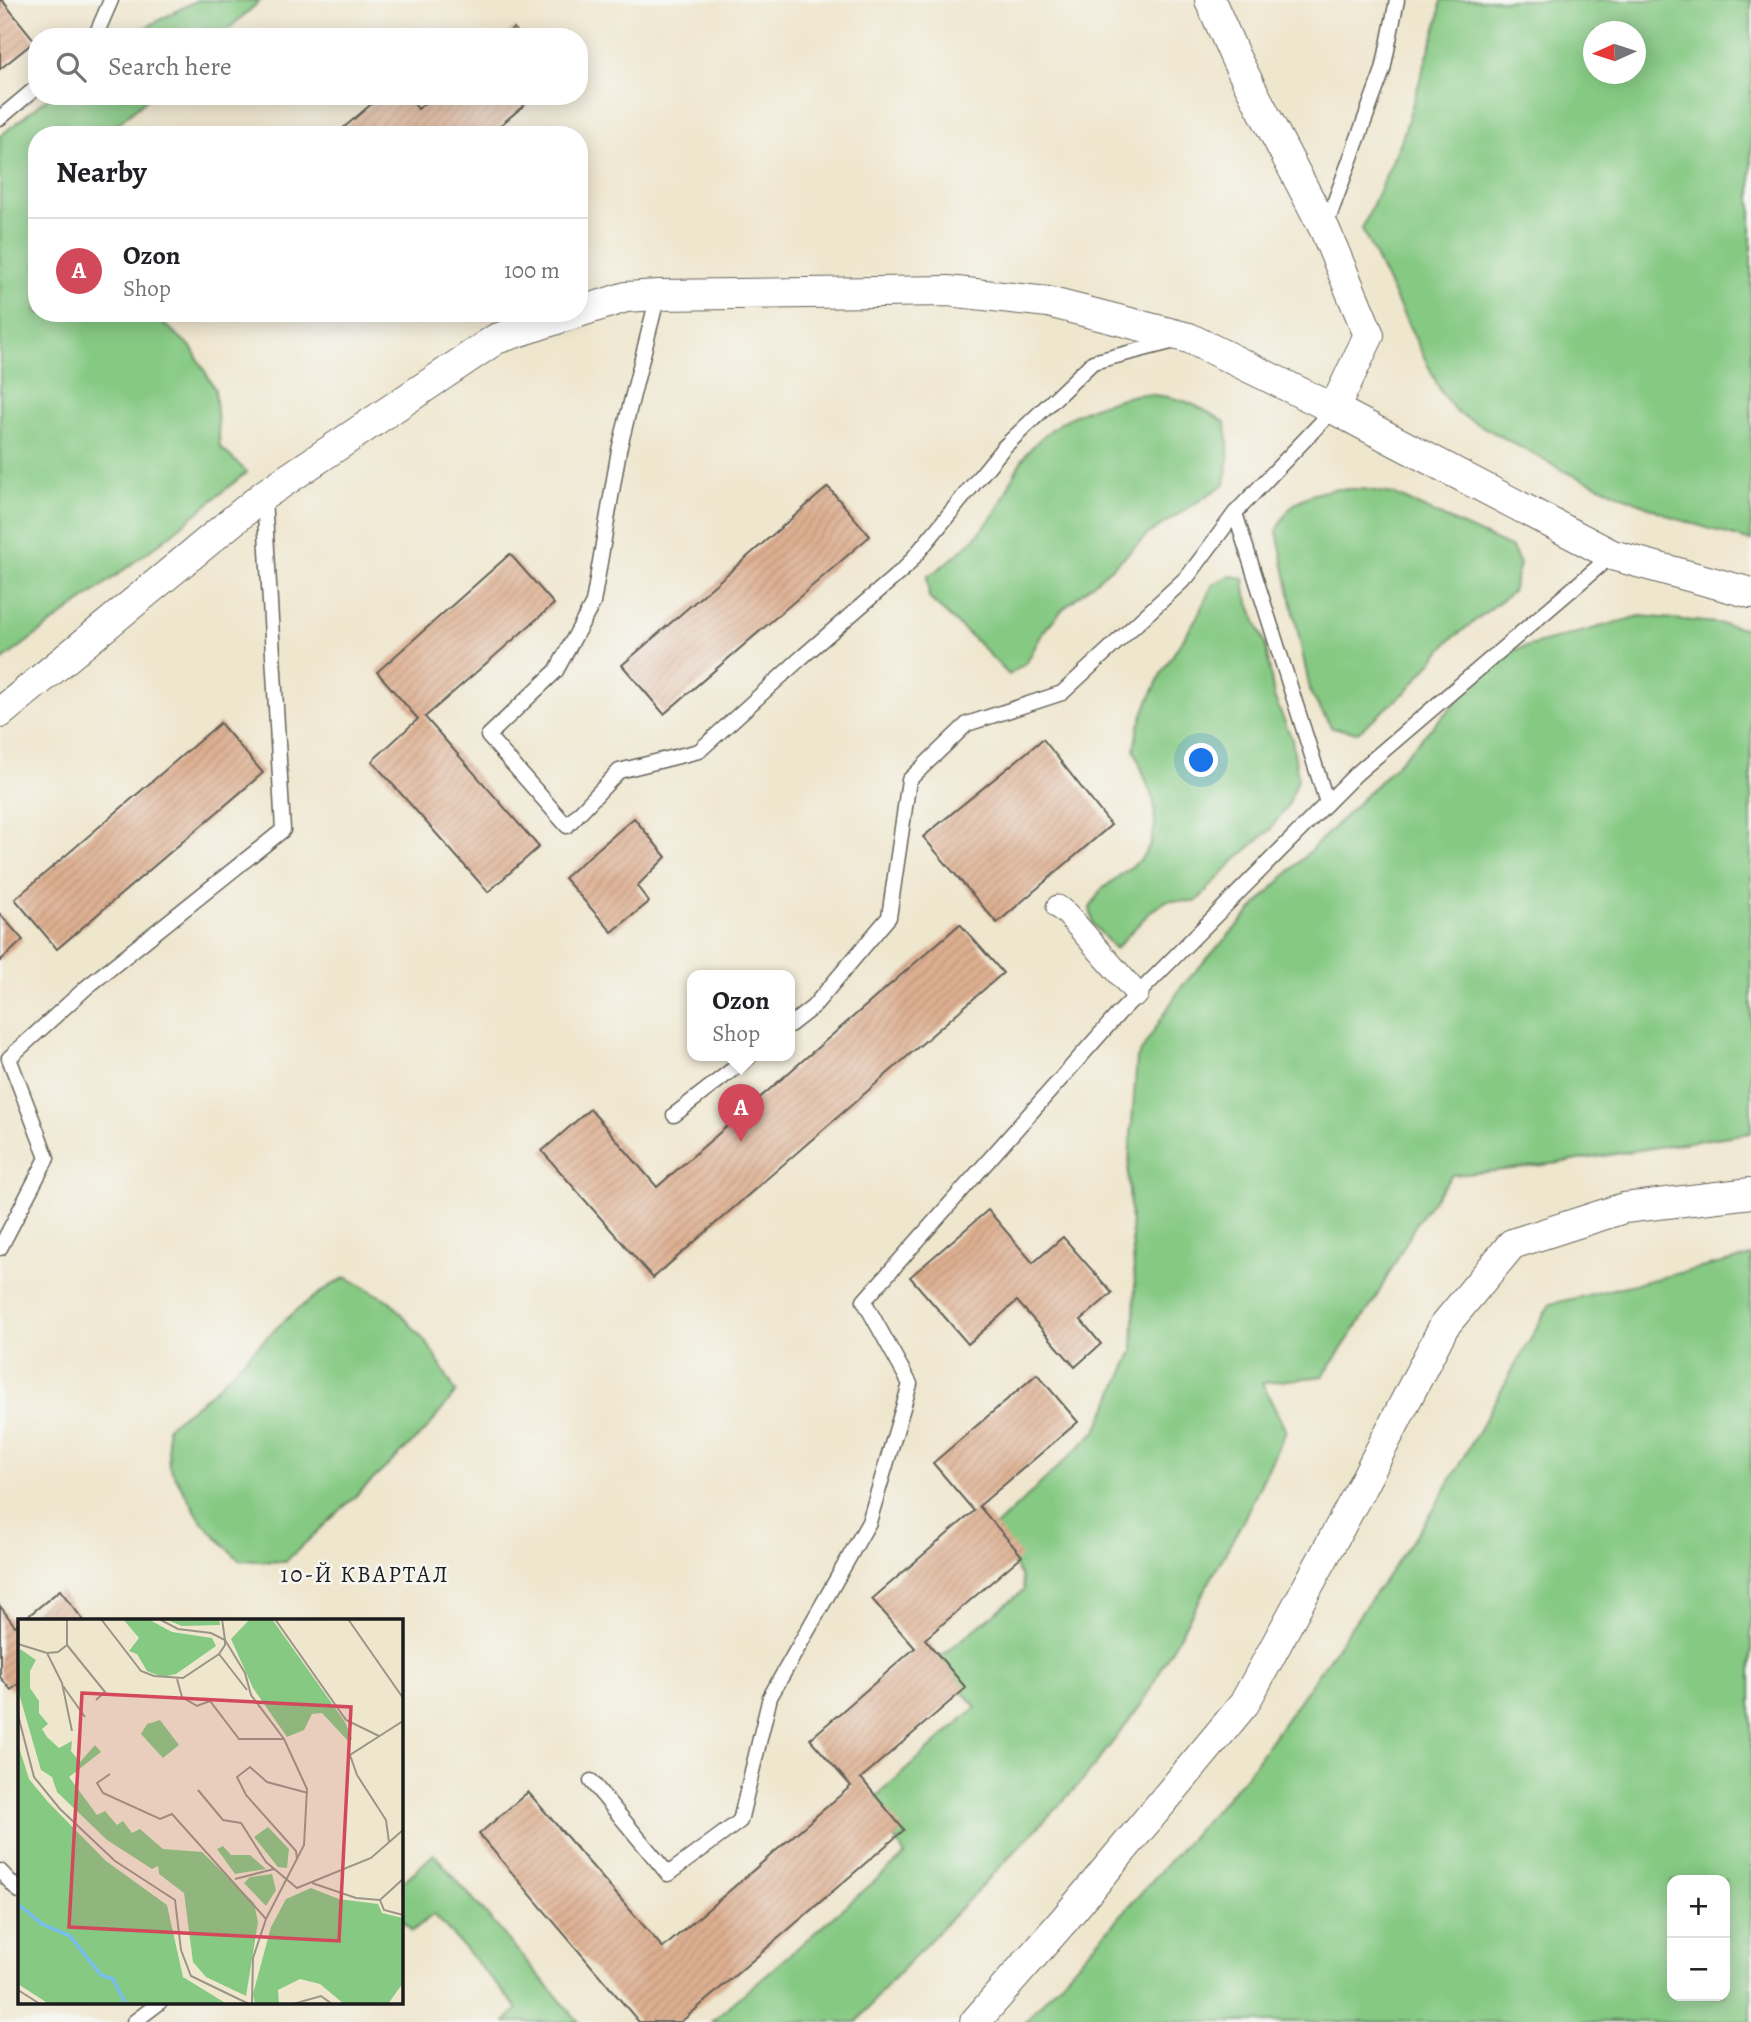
<!DOCTYPE html>
<meta charset="utf-8">
<style>
:root{--surface:#fff;--page:#f6f6f6;--text:#202124;--muted:#757577;--line:#e0e0e0;--accent:#d1495b}
body{margin:0;font-family:Alegreya,serif;background:var(--page);color:var(--text)}
.controls{position:absolute;right:21px;bottom:21px;display:grid;overflow:hidden;border-radius:14px;box-shadow:0 4px 18px #0003}
.controls button{width:63px;height:63px;display:grid;place-items:center;padding:0;border:0;border-bottom:2px solid var(--line);background:var(--surface);color:var(--text);font:35px sans-serif}
.compass{position:absolute;left:1583px;top:21px;width:63px;height:63px;border-radius:50%;background:var(--surface);box-shadow:0 4px 18px #0003;rotate:267deg}
.you{position:absolute;left:1202px;top:761px;width:24px;height:24px;margin:-18px;border:5px solid #fff;border-radius:50%;background:#1a73e8;box-shadow:0 0 0 10px #1a73e833}
.badge{display:grid;place-items:center;width:46px;height:46px;border-radius:50%;background:var(--accent);color:#fff;font-size:23px;font-weight:700}
.pin{position:absolute;translate:-50% -58px;filter:drop-shadow(0 2px 4px #0008)}
.pin::after{content:'';position:absolute;top:37px;width:24px;height:21px;background:inherit;clip-path:polygon(0 0,100% 0,50% 100%)}
.popup{position:absolute;left:687px;top:970px;width:108px;height:91px;box-sizing:border-box;display:grid;place-content:center;border-radius:14px;background:var(--surface);filter:drop-shadow(0 2px 5px #0005);font-size:23px;white-space:nowrap;color:var(--muted)}
.popup b{font-size:26px;color:var(--text)}
.popup::after{content:'';position:absolute;left:50%;top:100%;margin-left:-14px;border:14px solid transparent;border-top-color:var(--surface)}
.list{margin:0;padding:0;list-style:none}
h2{display:flex;justify-content:space-between;align-items:center;height:91px;margin:0;padding:0 28px;font-size:30px}
h2 small{font-size:23px;font-weight:400;color:var(--muted)}
.list li{display:grid;grid-template-columns:46px 1fr auto;gap:21px;align-items:center;box-sizing:border-box;height:105px;padding:0 28px;border-top:2px solid var(--line)}
.list b{display:block;font-size:26px;white-space:nowrap}
.list p{margin:0;font-size:23px;white-space:nowrap;color:var(--muted)}
.list em{font-size:23px;font-style:normal;color:var(--muted)}
.icon{flex:none;width:38px;height:38px;fill:none;stroke:currentColor;stroke-width:2;stroke-linecap:round;stroke-linejoin:round}
.map{position:relative;flex:none;width:1751px;height:2022px;overflow:hidden}
.search{position:absolute;background:var(--surface);box-shadow:0 4px 18px #0003;left:28px;top:28px;width:560px;height:77px;display:flex;align-items:center;gap:18px;box-sizing:border-box;padding:0 24px;border-radius:28px;color:var(--muted);font-size:26px}
.panel{position:absolute;background:var(--surface);box-shadow:0 4px 18px #0003;left:28px;top:126px;width:560px;height:196px;border-radius:28px}
.map>svg:first-child{display:block}
.grass{fill:#85c983;stroke:#507250;stroke-width:2;fill-rule:evenodd}
.building{fill:url(#building-hatch)}
.lines{fill:none;stroke-linecap:round;stroke-linejoin:round}
.service-casing{stroke:#66635a;stroke-width:17}
.pedestrian-casing{stroke:#66635a;stroke-width:25}
.minor-casing{stroke:#66635a;stroke-width:32}
.service{stroke:#fff;stroke-width:14}
.pedestrian{stroke:#fff;stroke-width:23}
.minor{stroke:#fff;stroke-width:30}
.labels{text-anchor:middle;stroke-width:5;stroke-linejoin:round;paint-order:stroke}
.neighbourhood-label{font-size:23px;letter-spacing:2px;fill:#1c1c1c;stroke:#f6f6f2}
.inset-river{fill:none;stroke:#78beef;stroke-width:3.5}
.inset-road{fill:none;stroke:#9b9587;stroke-width:2}
.view{fill:#d1495b;fill-opacity:0.15;stroke:#d1495b;stroke-width:3.5}
.inset-edge{fill:none;stroke:#1c1c1c;stroke-width:3.5}
</style>
<div class="map">
<svg width="1751" height="2022" viewBox="0 0 1751 2022">
<defs>
<pattern id="building-hatch" width="6" height="6" patternUnits="userSpaceOnUse" patternTransform="scale(1.75)"><rect width="6" height="6" fill="#ddaf91"/><path d="M-1 1l2-2M0 6l6-6M5 7l2-2" fill="none" stroke="#bd967c"/></pattern>
</defs>
<rect width="100%" height="100%" fill="#f6f6f2"/>
<filter id="ink" filterUnits="userSpaceOnUse"><feTurbulence type="fractalNoise" baseFrequency=".0143" numOctaves="2"/><feDisplacementMap in="SourceGraphic" scale="14" xChannelSelector="R" yChannelSelector="G"/><feConvolveMatrix kernelMatrix="1 2 1 2 8 2 1 2 1" color-interpolation-filters="sRGB"/></filter>
<filter id="wash" filterUnits="userSpaceOnUse"><feTurbulence type="fractalNoise" baseFrequency=".00686" numOctaves="4" result="noise"/><feDisplacementMap in="SourceGraphic" scale="28" xChannelSelector="R" yChannelSelector="G"/><feGaussianBlur stdDeviation="1.57" result="paint"/><feColorMatrix in="noise" values="0 0 0 0 0 0 0 0 0 0 0 0 0 0 0 0 0 1.4 0 .05"/><feComposite in="paint" operator="in"/></filter>
<g filter="url(#wash)">
<rect width="100%" height="100%" fill="#efe6ce"/>
<g class="grass">
<path d="M197 0 260 1 219 37H128Z"/>
<path d="M1441 0H1751V541L1677 519 1566 472 1456 412 1441 392 1362 229 1402 139 1439 18ZM1594 32H1636V74H1594Z"/>
<path d="M50 96H150L105 135H37V313H152L191 347 215 389 220 447 247 472 160 543 0 662V136Z"/>
<path d="M1140 394C1179 396 1192 402 1225 422 1230 444 1229 462 1225 484L1148 534 1123 558 1062 610 1043 632 1027 662 1009 675 976 641 929 598 927 577C952 560 977 540 994 514 1007 496 1013 470 1027 453 1056 417 1097 403 1140 394Z"/>
<path d="M1335 489H1362L1393 494 1512 548 1520 564 1512 592 1449 641 1406 692 1358 732 1332 728 1311 694 1277 532C1289 500 1303 496 1335 489Z"/>
<path d="M1230 576 1244 578 1246 595 1266 647 1274 697 1292 739 1298 778 1289 803 1270 830 1236 859 1196 902 1168 900 1151 911 1115 949 1093 924 1090 908 1101 890 1140 860 1150 845 1155 826 1154 802 1134 749 1138 728 1147 704 1162 672 1197 617 1213 584Z"/>
<path d="M1640 616 1716 623 1751 629V1133C1651 1146 1552 1168 1452 1175L1417 1222 1373 1303 1323 1376 1262 1383 1286 1431 1243 1521 1141 1705 1085 1778 887 1985 857 2022H711L905 1855 870 1802 976 1707 935 1661 1024 1590 1021 1576 992 1530 1097 1430 1133 1351 1135 1285 1128 1174 1137 1058 1181 987 1262 899 1394 767 1503 653Z"/>
<path d="M1751 1256V2022H1025L1245 1777 1433 1511 1550 1304ZM1672 1880H1725V1996H1672Z"/>
<path d="M346 1277 391 1302 429 1346 456 1392 427 1429 285 1562 239 1560 202 1522 169 1466 167 1427C184 1414 203 1401 218 1386 258 1346 295 1304 346 1277Z"/>
<path d="M434 1854 579 2022H505L518 2009 434 1914 412 1931 401 1918V1884Z"/>
</g>
<g id="blocks">
<g class="building">
<path d="M0 0H2L35 41 0 69Z"/>
<path d="M514 28 521 37H504Z"/>
<path d="M381 96H408L418 109 433 96H535L489 135H335Z"/>
<path d="M828 487 870 536 664 714 622 665Z"/>
<path d="M510 554 554 604 425 717 539 847 488 892 372 761 418 719 377 672Z"/>
<path d="M220 723 263 773 57 949 15 899Z"/>
<path d="M1043 739 1111 825 997 923 923 837Z"/>
<path d="M634 818 666 857 637 886 649 902 612 932 564 878Z"/>
<path d="M0 914 23 940 0 961Z"/>
<path d="M960 924 1003 973 653 1278 542 1151 590 1109 657 1187Z"/>
<path d="M988 1210 1033 1263 1063 1237 1112 1293 1081 1320 1101 1344 1075 1367 1017 1301 968 1344 910 1277Z"/>
<path d="M1037 1374 1078 1422 979 1506 1022 1556 925 1639 966 1688 861 1778 904 1830 681 2022H639L479 1834 528 1792 663 1948 851 1786 810 1739 915 1648 872 1599 974 1511 933 1463Z"/>
<path d="M60 1590 84 1621H22Z"/>
<path d="M0 1606 15 1626 19 1623V1684L11 1690 0 1677Z"/>
</g>
</g>
</g>
<g filter="url(#ink)">
<use href="#blocks" fill-opacity="0" stroke="#66635a" stroke-width="2"/>
<g class="lines">
<defs>
<g id="service">
<path d="M95 37 111 0"/>
<path d="M0 118 37 87"/>
<path d="M1325 228 1383 70 1397 0"/>
<path d="M658 295 619 450 593 603 556 671 488 736 567 826 619 771 699 751 801 658 906 567 1004 447 1093 362 1175 341"/>
<path d="M1235 513 1327 803"/>
<path d="M790 1025 813 1007 889 917 909 780 967 724 1062 693 1188 576 1235 513 1334 409"/>
<path d="M674 1115 750 1056"/>
<path d="M0 1248 47 1158 9 1058 87 987 283 830 264 497"/>
<path d="M591 1781 668 1874 740 1821 770 1697 869 1522 910 1384 864 1301 1119 1013 1327 803 1356 774 1612 555"/>
<path d="M0 1871 19 1891"/>
<path d="M134 2022 159 2003"/>
</g>
<path id="pedestrian" d="M1058 907 1067 914 1137 994"/>
<g id="minor">
<path d="M1210 0 1236 59 1325 230 1369 335 1334 409"/>
<path d="M579 312 626 297 658 295 948 291 1048 302 1189 338 1334 409 1612 555 1751 593"/>
<path d="M0 713 264 495 496 339 575 313"/>
<path d="M975 2022 1065 1919 1244 1704 1360 1490 1444 1326 1512 1244 1624 1208 1751 1193"/>
</g>
</defs>
<use href="#service" class="service-casing"/>
<use href="#pedestrian" class="pedestrian-casing"/>
<use href="#minor" class="minor-casing"/>
<use href="#service" class="service"/>
<use href="#pedestrian" class="pedestrian"/>
<use href="#minor" class="minor"/>
</g>
</g>
<g class="labels">
<g class="neighbourhood-label">
<text x="365" y="1582">10-Й КВАРТАЛ</text>
</g>
</g>
<g transform="translate(18 1619)">
<rect width="385" height="385" fill="#efe6ce"/>
<path d="M105 0H130L154 13 194 19 198 27 158 55 144 58 129 52 119 35 111 32 121 19ZM147 0H201L202 6 164 7ZM232 0H254L327 103 334 120 331 123 304 94 294 95 286 111 269 118 235 69 213 20ZM2 30 18 41 12 52V69L21 82V94L30 105 24 110 29 118 41 129 54 122 53 132 62 143 77 126 83 133 51 158 79 196 87 192 99 206 105 202 114 214 122 210 145 230 184 233 236 284 240 303 228 377 188 358 175 343 166 274 141 255 140 247 134 250 89 221 39 173 34 158 23 151 0 71ZM142 101 161 126 145 139 123 115 129 105ZM0 125 11 160 30 183 88 242 149 286 165 358 209 385H31L0 365ZM250 208 271 230 269 249 260 248 236 218ZM205 227 213 236H232L248 250 217 255 199 230ZM254 255 258 271 248 287 226 264 232 258ZM293 269 321 280 360 285 364 294 385 299V364L370 385H326L302 365 282 360 260 371 261 385H237L235 375 253 308 268 280Z" fill="#85c983"/>
<path class="inset-river" d="M0 285 24 305 52 317 83 356 95 360 108 385"/>
<path class="inset-road" d="M83 0 123 52 136 57 165 59 201 35 207 26V21L193 14 160 10 141 0M204 0 207 21 227 54 233 76 266 120 289 170 286 226 248 300 235 339 234 385M257 0 328 101 361 117M330 0 385 79M0 25 29 34 40 33 49 26V0M49 26 87 73 78 81M29 34 44 64 54 112M201 35 229 71M159 60 164 78 179 87 192 82 221 120H266M45 67 67 98M0 96 16 158 42 190 97 242 157 281 163 331 173 357 231 385M92 155 79 164 85 174 142 200 154 195 248 300M180 171 205 201 223 204 248 243 279 269 353 239 385 211M371 223 368 201 339 156 332 136 385 102M279 241 278 232 228 176 219 158 232 148 249 163 290 174M217 260 256 250M294 264 338 279 362 281 385 260M362 281 366 291 385 296M0 371 22 385M275 385 303 377 314 385"/>
<path class="view" d="M64 74 333 88 321 322 51 308Z"/>
<rect width="385" height="385" class="inset-edge"/>
</g>
</svg>
<div class="controls">
<button>+</button>
<button>−</button>
</div>
<svg class="compass" viewBox="-18 -18 36 36"><path d="M0-13l5 13h-10z" fill="#e53935"/><path d="M0 13l5-13h-10z" fill="#757577"/></svg>
<div class="you"></div>
<div class="pin badge" style="left:741px;top:1142px">A</div>
<div class="popup"><b>Ozon</b>Shop</div>
<div class="search"><svg class="icon" aria-label="search" viewBox="0 0 24 24"><circle cx="10" cy="10" r="6"/><path d="M15 15l6 6"/></svg>Search here</div>
<section class="panel">
<h2>Nearby<small></small></h2>
<ul class="list">
<li><span class="badge">A</span><div><b>Ozon</b><p>Shop</p></div><em>100 m</em></li>
</ul>
</section>
</div>
